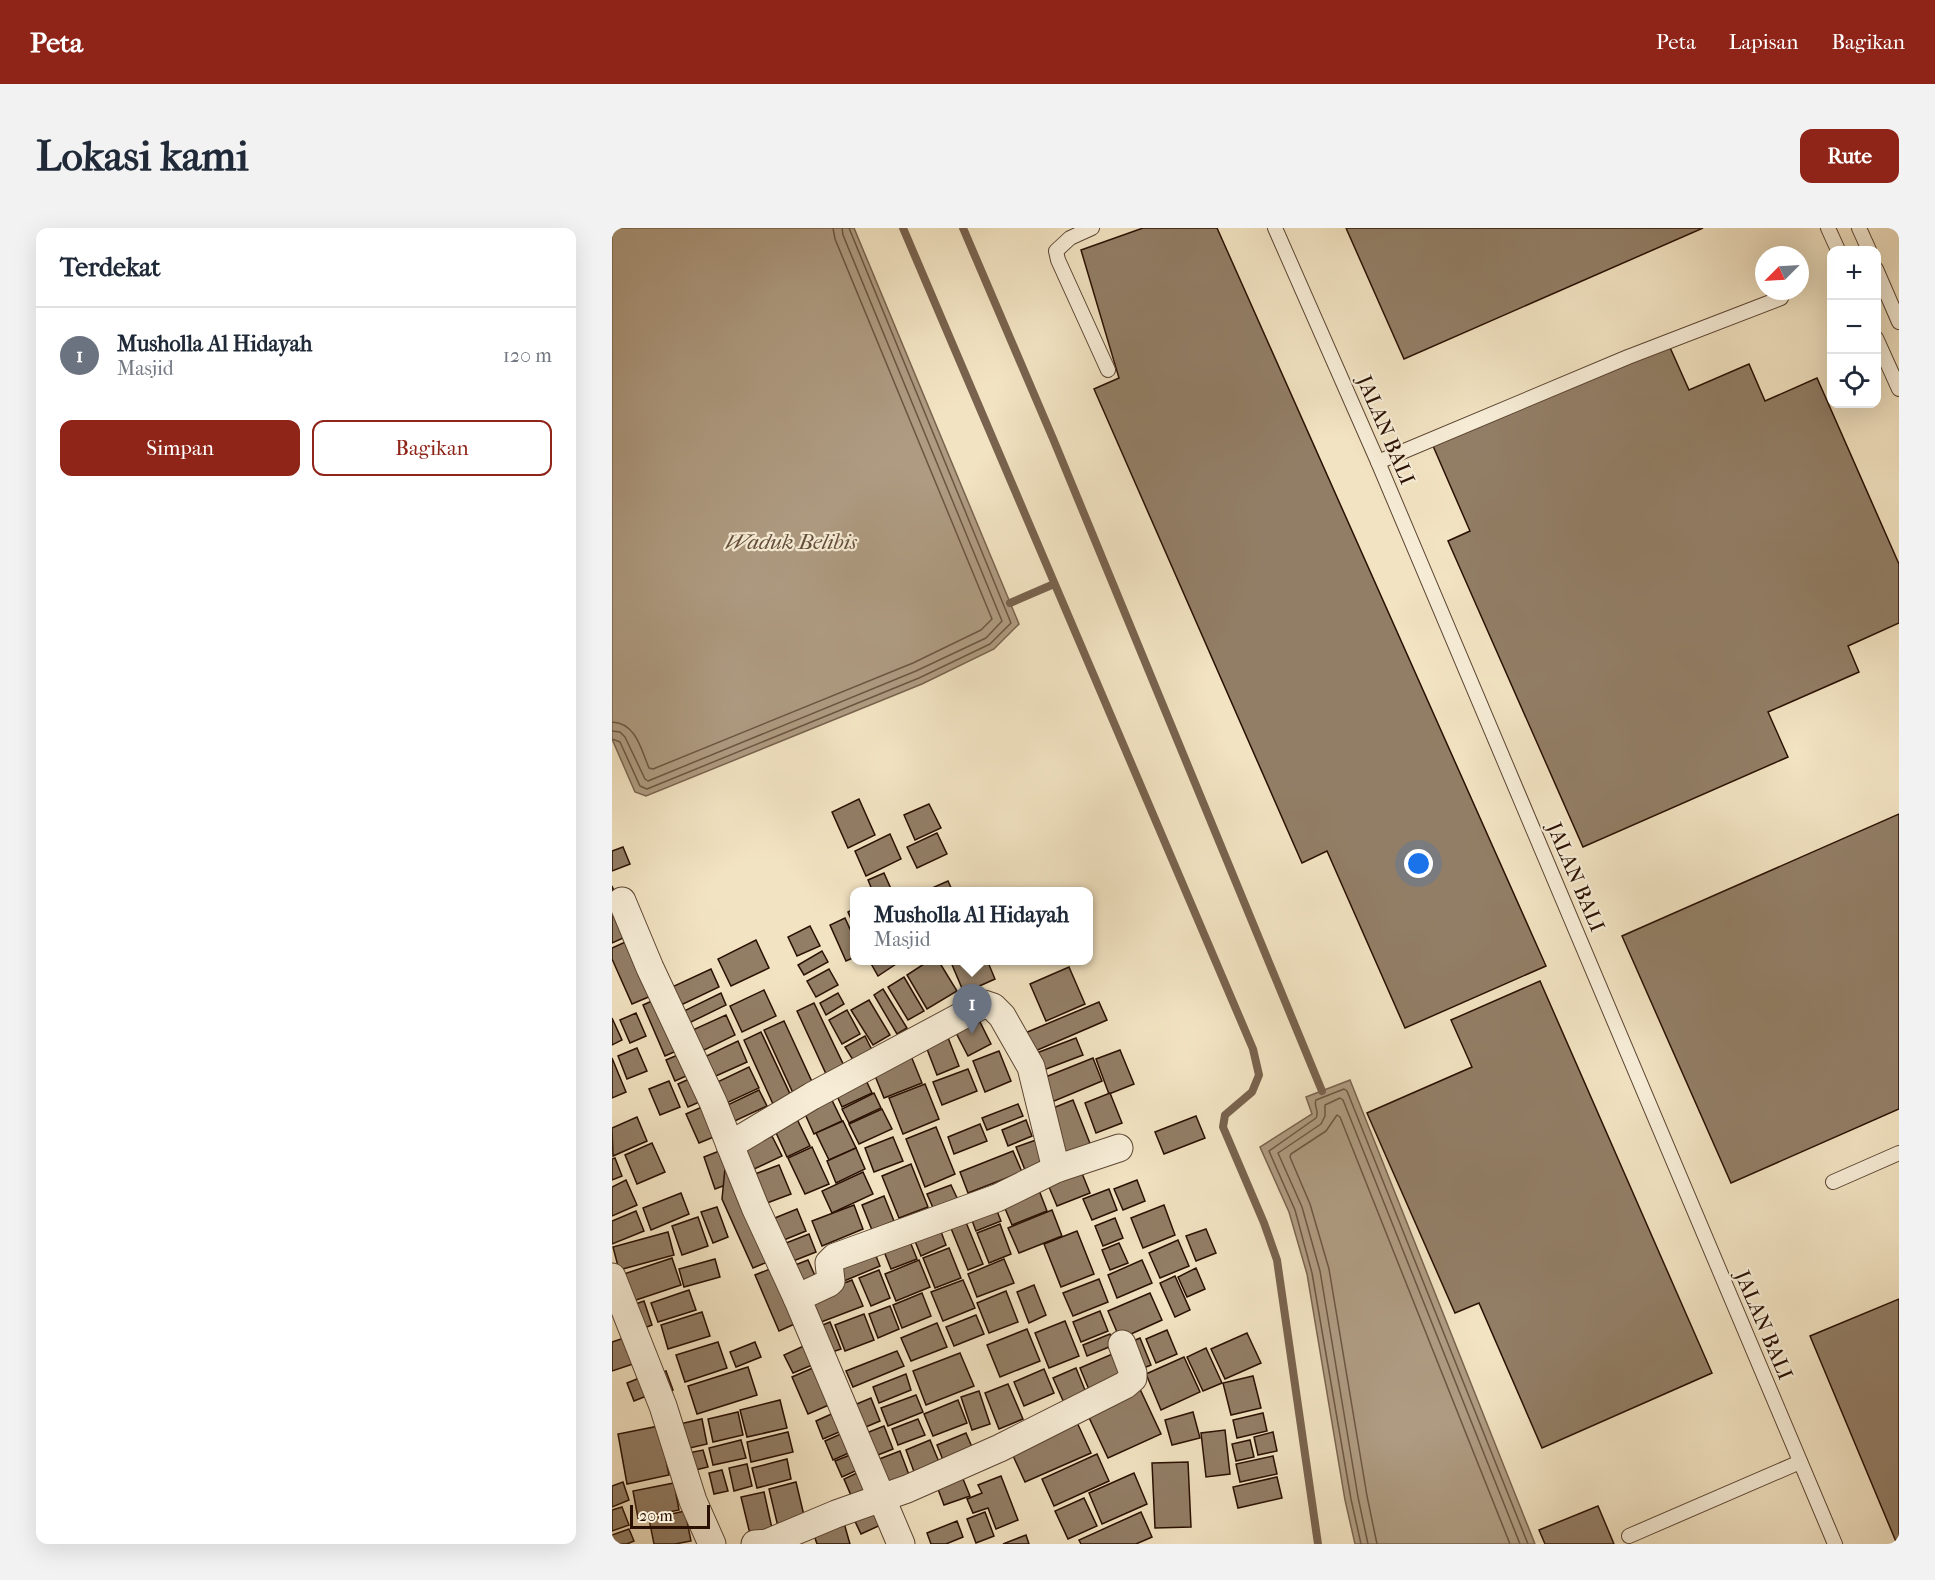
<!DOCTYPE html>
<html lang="id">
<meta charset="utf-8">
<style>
:root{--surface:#fff;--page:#f2f2f3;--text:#1f2937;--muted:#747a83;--line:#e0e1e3;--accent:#8f2418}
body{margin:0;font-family:"IM FELL French Canon",serif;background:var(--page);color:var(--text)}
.controls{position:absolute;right:18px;top:18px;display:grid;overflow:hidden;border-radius:12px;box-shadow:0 6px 24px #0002}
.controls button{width:54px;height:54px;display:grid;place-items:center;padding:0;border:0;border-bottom:2px solid var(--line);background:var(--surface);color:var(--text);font:30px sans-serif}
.compass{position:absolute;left:1143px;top:18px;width:54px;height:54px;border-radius:50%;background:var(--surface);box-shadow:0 6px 24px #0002;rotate:246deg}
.scale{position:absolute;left:18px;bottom:15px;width:80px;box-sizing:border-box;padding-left:6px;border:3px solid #2a1002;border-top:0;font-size:16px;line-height:21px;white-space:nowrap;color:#2a1002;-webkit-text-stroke:4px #f7edd7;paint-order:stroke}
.you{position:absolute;left:807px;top:636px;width:21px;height:21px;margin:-15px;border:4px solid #fff;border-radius:50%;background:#1a73e8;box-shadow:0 0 0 9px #1a73e833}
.badge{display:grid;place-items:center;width:39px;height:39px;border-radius:50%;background:var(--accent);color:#fff;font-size:20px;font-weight:700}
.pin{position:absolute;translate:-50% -50px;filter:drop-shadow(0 2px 3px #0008)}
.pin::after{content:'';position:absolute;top:32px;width:21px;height:18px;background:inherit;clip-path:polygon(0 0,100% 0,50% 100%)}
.popup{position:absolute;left:238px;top:659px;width:243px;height:78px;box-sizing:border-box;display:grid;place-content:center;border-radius:12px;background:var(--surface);filter:drop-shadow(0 2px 4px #0005);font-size:20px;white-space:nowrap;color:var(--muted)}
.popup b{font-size:22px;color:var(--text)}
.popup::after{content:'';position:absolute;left:50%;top:100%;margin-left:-12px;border:12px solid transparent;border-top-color:var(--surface)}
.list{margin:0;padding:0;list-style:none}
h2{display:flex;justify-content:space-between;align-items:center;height:78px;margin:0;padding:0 24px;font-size:26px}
h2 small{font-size:20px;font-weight:400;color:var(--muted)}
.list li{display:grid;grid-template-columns:39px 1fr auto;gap:18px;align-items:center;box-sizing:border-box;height:96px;padding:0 24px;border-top:2px solid var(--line)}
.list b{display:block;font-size:22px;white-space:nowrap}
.list p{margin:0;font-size:20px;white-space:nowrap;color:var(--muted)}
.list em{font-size:20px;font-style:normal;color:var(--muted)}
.actions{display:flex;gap:12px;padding:18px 24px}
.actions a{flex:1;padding:14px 0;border:2px solid var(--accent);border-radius:12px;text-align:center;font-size:21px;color:var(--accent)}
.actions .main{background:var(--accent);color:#fff}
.icon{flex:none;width:33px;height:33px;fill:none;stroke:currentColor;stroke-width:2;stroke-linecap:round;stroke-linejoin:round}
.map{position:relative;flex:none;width:1287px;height:1316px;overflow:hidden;border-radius:12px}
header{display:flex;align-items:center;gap:36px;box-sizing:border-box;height:84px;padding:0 30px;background:var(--accent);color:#fff}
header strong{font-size:28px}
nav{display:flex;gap:33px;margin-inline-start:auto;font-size:21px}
.intro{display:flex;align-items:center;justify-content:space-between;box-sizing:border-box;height:144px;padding:0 36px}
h1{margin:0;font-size:42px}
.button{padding:15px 27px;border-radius:12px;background:var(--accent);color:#fff;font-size:21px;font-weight:700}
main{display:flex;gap:36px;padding:0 36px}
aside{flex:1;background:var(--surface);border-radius:12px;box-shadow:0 6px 24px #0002}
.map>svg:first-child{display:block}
.water{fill:#ae9b81;stroke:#79634e;stroke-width:1.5}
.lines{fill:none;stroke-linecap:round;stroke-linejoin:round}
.shore{stroke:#6c5642;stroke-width:1.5}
.stream{stroke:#79634e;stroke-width:8}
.building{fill:#927e66;stroke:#2a1002;stroke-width:1.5}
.lane-casing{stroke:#5c4532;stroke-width:16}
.street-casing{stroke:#5c4532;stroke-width:29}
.lane{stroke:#f7edd7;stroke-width:14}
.street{stroke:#f7edd7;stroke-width:27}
.labels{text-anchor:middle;stroke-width:4.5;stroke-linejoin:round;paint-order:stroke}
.street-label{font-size:21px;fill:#2a1002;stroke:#f7edd7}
.water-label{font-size:22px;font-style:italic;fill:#654f3b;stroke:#f7edd7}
</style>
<header>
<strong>Peta</strong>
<nav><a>Peta</a><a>Lapisan</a><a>Bagikan</a></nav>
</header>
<div class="intro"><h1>Lokasi kami</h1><a class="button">Rute</a></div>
<main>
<aside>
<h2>Terdekat<small></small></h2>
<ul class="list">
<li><span class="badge" style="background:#6b7280">1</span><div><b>Musholla Al Hidayah</b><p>Masjid</p></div><em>120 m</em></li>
</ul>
<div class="actions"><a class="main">Simpan</a><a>Bagikan</a></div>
</aside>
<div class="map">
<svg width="1287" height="1316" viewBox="0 0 1287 1316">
<rect width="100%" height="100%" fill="#f2e3c2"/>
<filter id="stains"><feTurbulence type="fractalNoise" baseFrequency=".00333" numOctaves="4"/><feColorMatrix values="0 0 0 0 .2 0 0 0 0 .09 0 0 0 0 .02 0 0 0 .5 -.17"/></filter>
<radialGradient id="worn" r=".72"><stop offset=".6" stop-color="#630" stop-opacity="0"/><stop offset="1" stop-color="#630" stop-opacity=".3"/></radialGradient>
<g class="water">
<path d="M0 0H242L407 396 382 421 310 456 34 568 23 564 0 511Z"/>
<path d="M738 852 923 1316H743L733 1272 695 1046 677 984 648 919 700 886 694 869Z"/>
</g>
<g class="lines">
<g class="shore">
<path d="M0 494C24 495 29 521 37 540L41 541 301 435 369 402 380 391 223 11 221 0"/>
<path d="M0 503 8 504 13 509 33 551 36 553 304 443 374 410 390 393 231 7 230 0"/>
<path d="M0 511 8 514 28 558 35 561 307 450 378 416 399 395 237 0"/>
<path d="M749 1316 739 1271 700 1045 683 982 657 923 704 890C708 883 701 878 704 872L732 861 735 863 916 1316"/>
<path d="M756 1316 746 1269 708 1043 690 979 666 925 709 896 713 888V877L728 870 731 872 908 1316"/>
<path d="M765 1316 755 1268 717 1041 698 976 678 929 679 926 714 903 725 887 728 889 898 1316"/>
</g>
<g class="stream">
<path d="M291 0 641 821 647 847 640 864 613 887 611 899 652 995 665 1032 706 1316"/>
<path d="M351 0 442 213 710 863"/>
<path d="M398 375 442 356"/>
</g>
</g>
<g class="building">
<path d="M531 0H605L934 738 793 800 715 623 690 635 482 161 507 150 469 22Z"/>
<path d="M734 0H1091L792 131Z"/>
<path d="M1056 115 1077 162 1137 136 1153 173 1205 150 1287 336V395L1236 418 1247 444 1156 484 1176 529 971 619 836 313 858 303 821 218Z"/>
<path d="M247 571 263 607 236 620 220 584Z"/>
<path d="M317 576 329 600 303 612 292 587Z"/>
<path d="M1287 586V881L1119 955 1010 708Z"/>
<path d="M325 605 335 626 305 640 295 619Z"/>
<path d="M278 606 289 631 254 648 243 623Z"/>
<path d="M11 619 18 636 0 643V623Z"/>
<path d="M272 645 279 661 273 664H261L256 652Z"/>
<path d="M336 653 341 664H311Z"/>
<path d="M0 658 20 706 0 715Z"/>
<path d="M243 680V700L236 684Z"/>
<path d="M233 690 243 712V729L234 733 218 697Z"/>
<path d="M198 698 208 718 185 728 176 709Z"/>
<path d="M22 710 46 765 20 776 0 731V720Z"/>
<path d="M144 712 157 740 119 758 106 731Z"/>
<path d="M210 723 216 734 192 747 186 737Z"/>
<path d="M257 732H290L266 748Z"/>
<path d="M318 732H326L345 763 315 781 295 747Z"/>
<path d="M338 732H375L383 751 352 765Z"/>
<path d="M457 739 473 776 434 793 418 756Z"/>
<path d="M99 741 107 759 69 777 60 759Z"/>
<path d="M217 741 226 757 204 769 195 753Z"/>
<path d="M292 749 312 783 296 792 276 759Z"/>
<path d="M928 753 1100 1145 930 1220 867 1075 843 1085 755 885 860 839 839 792Z"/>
<path d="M271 761 295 800 285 806 262 767Z"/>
<path d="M152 762 164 788 130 804 118 778Z"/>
<path d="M109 765 114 777 77 795 72 783Z"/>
<path d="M226 765 232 776 214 787 208 775Z"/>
<path d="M49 769 71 820 53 828 31 777Z"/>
<path d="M257 772 278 807 261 817 239 782Z"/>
<path d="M487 774 495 792 414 827 406 808Z"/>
<path d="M202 775 233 840 215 848 185 783Z"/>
<path d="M235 782 248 806 230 816 217 792Z"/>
<path d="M363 784 379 816 356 828 340 797Z"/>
<path d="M24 785 34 808 18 815 8 792Z"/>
<path d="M114 787 123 807 84 826 74 805Z"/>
<path d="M0 790 10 812 0 817Z"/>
<path d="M172 793 201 856 181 865 152 802Z"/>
<path d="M149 804 179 868 161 876 132 812Z"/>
<path d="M335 807 347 838 325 847 313 816Z"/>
<path d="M253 808 260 822 241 832 233 819Z"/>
<path d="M464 810 471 827 429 843 422 826Z"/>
<path d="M126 813 135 834 95 852 86 832Z"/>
<path d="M25 820 35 843 15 851 6 828Z"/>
<path d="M508 822 522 856 497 866 484 831Z"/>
<path d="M75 823 83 844 63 853 54 832Z"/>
<path d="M297 823 310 855 272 870 259 838Z"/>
<path d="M387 823 399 853 373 864 361 833Z"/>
<path d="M0 830 14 864 0 870Z"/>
<path d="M481 830 490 853 435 876 426 852Z"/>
<path d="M137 839 147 860 108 878 99 857Z"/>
<path d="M356 841 365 863 330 877 321 854Z"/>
<path d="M250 844 260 865 230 879 220 857Z"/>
<path d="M84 848 94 871 76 879 66 856Z"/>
<path d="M57 853 68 879 48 887 37 861Z"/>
<path d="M313 856 327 891 291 906 277 870Z"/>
<path d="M147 862 155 878 114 897 107 881Z"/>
<path d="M216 864 230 893 202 906 189 877Z"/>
<path d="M262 865 269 880 237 895 230 881Z"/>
<path d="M498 865 510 895 484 905 473 875Z"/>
<path d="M461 872 479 918 454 927 436 882Z"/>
<path d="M97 876 109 906 87 915 74 886Z"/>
<path d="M406 876 411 888 375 902 370 890Z"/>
<path d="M270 881 280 901 247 916 237 896Z"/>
<path d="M183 887 198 918 175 929 161 898Z"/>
<path d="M584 888 593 910 552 926 543 904Z"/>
<path d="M25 889 35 913 1 928 0 900Z"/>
<path d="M414 892 420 908 396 918 390 902Z"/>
<path d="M231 893 244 920 217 932 204 905Z"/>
<path d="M368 896 375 913 342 926 336 909Z"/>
<path d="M324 899 343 946 313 959 294 911Z"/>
<path d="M160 908 170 928 138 943 129 922Z"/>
<path d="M281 909 291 933 262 944 253 920Z"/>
<path d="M424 912 433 935 413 942 404 919Z"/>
<path d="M40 915 53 944 25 956 13 927Z"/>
<path d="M200 919 217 956 193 966 176 930Z"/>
<path d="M115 920 127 952 103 961 92 929Z"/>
<path d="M115 920 160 1032 141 1040 110 971Z"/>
<path d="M244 920 253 941 224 955 215 933Z"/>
<path d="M401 923 410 944 356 965 348 944Z"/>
<path d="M3 930 10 948 0 952V931Z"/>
<path d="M299 936 316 979 287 990 270 948Z"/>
<path d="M167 937 179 966 155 975 143 946Z"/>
<path d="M467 938 478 965 445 978 434 952Z"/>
<path d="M251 944 261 966 220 985 210 963Z"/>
<path d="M14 952 25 977 0 988V959Z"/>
<path d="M525 952 533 973 511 982 502 961Z"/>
<path d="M339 957 346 972 322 982 315 966Z"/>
<path d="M425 957 435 983 400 997 389 971Z"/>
<path d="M497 961 505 982 480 992 471 971Z"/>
<path d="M69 965 77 986 39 1002 31 980Z"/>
<path d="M272 968 282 993 260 1002 250 977Z"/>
<path d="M381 973 389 993 364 1003 356 982Z"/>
<path d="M242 977 251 1001 210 1018 200 993Z"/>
<path d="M552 977 563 1007 531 1020 519 990Z"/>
<path d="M105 979 116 1009 101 1015 89 984Z"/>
<path d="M185 981 194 1003 162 1016 153 994Z"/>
<path d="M440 982 450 1008 407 1025 396 1000Z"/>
<path d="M24 983 32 1003 0 1016V993Z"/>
<path d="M351 987 371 1036 356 1042 336 993Z"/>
<path d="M86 989 96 1018 70 1027 60 998Z"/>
<path d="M503 990 511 1010 491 1018 483 998Z"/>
<path d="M325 993 334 1017 309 1028 299 1003Z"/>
<path d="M388 996 399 1026 377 1035 365 1005Z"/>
<path d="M594 1001 604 1025 584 1033 574 1008Z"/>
<path d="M465 1003 482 1046 449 1059 432 1016Z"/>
<path d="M56 1004 62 1027 7 1042 1 1019Z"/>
<path d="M197 1006 204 1024 171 1037 164 1019Z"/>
<path d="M295 1006 305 1031 279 1041 269 1016Z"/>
<path d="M566 1012 577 1038 548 1050 537 1025Z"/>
<path d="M507 1015 516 1035 498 1042 490 1022Z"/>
<path d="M260 1018 268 1038 232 1053 223 1032Z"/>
<path d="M337 1020 349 1050 323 1060 311 1030Z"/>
<path d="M60 1030 69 1057 18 1074 9 1047Z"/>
<path d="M103 1031 108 1049 72 1059 67 1041Z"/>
<path d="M392 1031 402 1055 365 1069 356 1046Z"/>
<path d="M196 1032 204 1050 185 1057 178 1039Z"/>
<path d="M307 1032 318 1059 284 1073 273 1046Z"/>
<path d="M530 1032 540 1055 505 1070 496 1047Z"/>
<path d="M163 1039 187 1094 167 1103 143 1047Z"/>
<path d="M584 1040 593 1061 575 1069 566 1049Z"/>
<path d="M267 1042 278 1070 259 1078 247 1050Z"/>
<path d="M563 1048 578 1082 563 1089 548 1055Z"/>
<path d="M487 1051 496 1074 461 1088 451 1065Z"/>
<path d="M240 1052 251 1078 204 1096 194 1070Z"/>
<path d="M351 1052 363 1080 331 1093 319 1064Z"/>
<path d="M422 1057 434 1087 417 1095 405 1064Z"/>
<path d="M77 1062 84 1082 46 1094 39 1075Z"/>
<path d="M394 1063 406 1094 377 1105 365 1075Z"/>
<path d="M310 1065 319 1088 290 1100 281 1077Z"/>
<path d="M538 1065 550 1092 508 1111 496 1083Z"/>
<path d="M1287 1071V1316H1285L1198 1108Z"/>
<path d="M32 1073 40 1097 27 1102 18 1078Z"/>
<path d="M278 1078 287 1101 266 1110 257 1086Z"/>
<path d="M488 1083 496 1103 469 1114 461 1094Z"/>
<path d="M90 1084 98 1108 56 1121 49 1097Z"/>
<path d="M252 1086 262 1112 233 1123 223 1097Z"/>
<path d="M364 1087 372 1106 342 1118 334 1099Z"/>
<path d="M453 1093 467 1128 437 1140 423 1105Z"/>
<path d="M218 1094 229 1121 211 1127 201 1101Z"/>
<path d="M325 1095 335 1119 299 1133 289 1110Z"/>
<path d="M415 1101 428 1133 388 1149 375 1117Z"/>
<path d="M555 1102 565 1126 544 1135 534 1111Z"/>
<path d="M635 1105 649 1135 613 1151 599 1121Z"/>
<path d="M498 1106 502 1117 475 1128 471 1117Z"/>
<path d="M18 1108 27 1134 0 1143V1114Z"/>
<path d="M528 1110 539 1137 524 1143 512 1117Z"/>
<path d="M106 1114 115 1140 73 1154 64 1127Z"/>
<path d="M143 1114 149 1129 124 1139 118 1124Z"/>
<path d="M196 1116 205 1135 181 1145 172 1127Z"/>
<path d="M594 1120 610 1155 591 1163 575 1129Z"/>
<path d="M285 1123 292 1138 241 1159 234 1143Z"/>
<path d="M505 1124 515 1148 478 1164 468 1140Z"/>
<path d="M348 1125 362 1158 314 1177 301 1143Z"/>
<path d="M572 1129 588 1164 549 1182 534 1146Z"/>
<path d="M136 1139 145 1167 85 1186 76 1158Z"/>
<path d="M203 1139 219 1176 196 1186 180 1149Z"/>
<path d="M464 1140 475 1167 453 1177 441 1150Z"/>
<path d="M432 1141 442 1165 412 1178 402 1154Z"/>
<path d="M54 1143 61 1162 51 1166 43 1147Z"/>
<path d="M294 1146 299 1162 267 1175 261 1159Z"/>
<path d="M641 1148 649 1180 619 1187 611 1155Z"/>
<path d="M30 1149 37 1167 22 1173 15 1155Z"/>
<path d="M396 1156 411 1191 387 1201 373 1165Z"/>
<path d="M527 1159 549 1206 496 1230 474 1183Z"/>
<path d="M367 1163 378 1196 360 1202 349 1169Z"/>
<path d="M304 1167 311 1184 276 1198 269 1180Z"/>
<path d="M259 1170 268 1193 249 1201 240 1178Z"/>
<path d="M168 1172 175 1200 135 1209 128 1182Z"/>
<path d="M346 1172 355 1195 321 1208 312 1186Z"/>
<path d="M226 1183 234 1201 211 1211 204 1193Z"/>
<path d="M126 1184 131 1207 101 1214 96 1191Z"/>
<path d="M581 1184 588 1210 560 1217 553 1192Z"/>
<path d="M651 1185 655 1203 625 1210 621 1192Z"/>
<path d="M463 1190 479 1225 413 1254 397 1219Z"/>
<path d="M90 1191 95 1216 69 1222 63 1197Z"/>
<path d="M306 1191 313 1207 286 1217 280 1201Z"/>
<path d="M47 1198 57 1247 15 1256 6 1206Z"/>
<path d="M272 1198 281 1221 256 1231 247 1208Z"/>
<path d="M613 1202 618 1246 594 1249 589 1205Z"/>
<path d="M176 1204 181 1224 139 1234 135 1214Z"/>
<path d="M661 1204 665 1223 646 1227 642 1209Z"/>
<path d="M231 1205 239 1224 221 1232 213 1213Z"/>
<path d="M354 1205 363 1226 333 1237 325 1217Z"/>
<path d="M129 1212 134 1230 101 1237 97 1220Z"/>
<path d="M318 1212 329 1239 304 1249 294 1222Z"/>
<path d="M638 1212 642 1229 624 1233 620 1216Z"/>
<path d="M91 1222 96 1239 75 1244 71 1226Z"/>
<path d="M288 1223 299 1252 268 1265 257 1235Z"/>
<path d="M243 1225 250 1240 230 1249 223 1233Z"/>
<path d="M485 1226 497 1253 442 1278 430 1251Z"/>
<path d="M661 1228 665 1246 628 1254 624 1236Z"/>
<path d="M175 1231 179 1251 145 1260 140 1240Z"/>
<path d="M576 1234 579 1299 543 1300 540 1235Z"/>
<path d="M135 1236 140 1258 122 1263 117 1240Z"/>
<path d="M110 1242 116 1263 102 1266 97 1245Z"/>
<path d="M249 1243 258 1264 241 1272 232 1251Z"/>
<path d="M522 1245 535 1276 490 1296 477 1265Z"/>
<path d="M349 1246 358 1268 332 1277 324 1256Z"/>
<path d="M389 1248 406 1292 384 1301 376 1280 361 1285 355 1271 370 1265 366 1257Z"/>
<path d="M665 1249 670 1270 626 1280 621 1259Z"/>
<path d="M11 1254 17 1272 0 1279V1258Z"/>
<path d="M184 1254 194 1296 167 1303 157 1261Z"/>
<path d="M62 1255 67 1282 26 1290 21 1263Z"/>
<path d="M152 1264 161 1305 139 1310 129 1269Z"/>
<path d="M472 1270 485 1298 456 1311 443 1283Z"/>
<path d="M263 1274 273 1295 249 1306 239 1285Z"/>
<path d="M986 1278 1002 1316H933L927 1302Z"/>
<path d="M10 1279 17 1297 0 1303V1282Z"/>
<path d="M73 1283 79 1313 63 1316H42L37 1291Z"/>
<path d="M373 1284 382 1308 364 1315 355 1291Z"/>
<path d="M529 1284 540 1309 524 1316H469L467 1312Z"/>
<path d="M345 1293 351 1309 334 1316H319L315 1305Z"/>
<path d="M232 1295 238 1316H205L201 1304Z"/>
<path d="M17 1301 22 1313 15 1316H0V1307Z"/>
<path d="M414 1307 417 1316H391Z"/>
</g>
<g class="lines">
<defs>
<g id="lane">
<path d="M480 0 458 10 444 23 446 32 496 142"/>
<path d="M663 0 766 234 1223 1316"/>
<path d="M1216 0 1226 22"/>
<path d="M1247 0 1257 22"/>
<path d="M1264 41 1287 94"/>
<path d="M1264 110 1287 161"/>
<path d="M766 234 1016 129 1169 70"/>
<path d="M1221 954 1287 925"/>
<path d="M1017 1308 1188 1234"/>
</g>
<g id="street">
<path d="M10 673 38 740 101 874 118 917"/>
<path d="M0 1049 51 1178 81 1273 100 1316"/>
<path d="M185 1070 217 1055 219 1053 217 1035 223 1029 385 970 444 941 507 920"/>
<path d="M143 1316 155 1315 224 1286 295 1261 388 1220 513 1157 521 1150V1145L510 1116"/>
<path d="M289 1316 185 1070 143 979 118 917 200 868 372 776 381 779 390 788 419 839 444 941"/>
</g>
</defs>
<use href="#lane" class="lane-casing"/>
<use href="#street" class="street-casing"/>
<use href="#lane" class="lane"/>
<use href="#street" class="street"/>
</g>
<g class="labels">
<g class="street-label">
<text transform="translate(774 202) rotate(67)" y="7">JALAN BALI</text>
<text transform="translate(964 649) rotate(67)" y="7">JALAN BALI</text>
<text transform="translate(1152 1097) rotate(67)" y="7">JALAN BALI</text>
</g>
<g class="water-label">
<text x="179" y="321">Waduk Belibis</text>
</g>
</g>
<rect width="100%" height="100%" filter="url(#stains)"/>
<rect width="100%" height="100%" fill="url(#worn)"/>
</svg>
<div class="controls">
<button>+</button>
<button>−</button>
<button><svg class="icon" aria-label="locate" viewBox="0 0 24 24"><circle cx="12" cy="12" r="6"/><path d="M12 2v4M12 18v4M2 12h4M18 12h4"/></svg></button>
</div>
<svg class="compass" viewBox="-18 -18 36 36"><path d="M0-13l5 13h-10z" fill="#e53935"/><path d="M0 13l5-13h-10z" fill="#747a83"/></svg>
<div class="scale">20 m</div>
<div class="you"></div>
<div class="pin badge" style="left:360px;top:806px;background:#6b7280">1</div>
<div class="popup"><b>Musholla Al Hidayah</b>Masjid</div>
</div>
</main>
